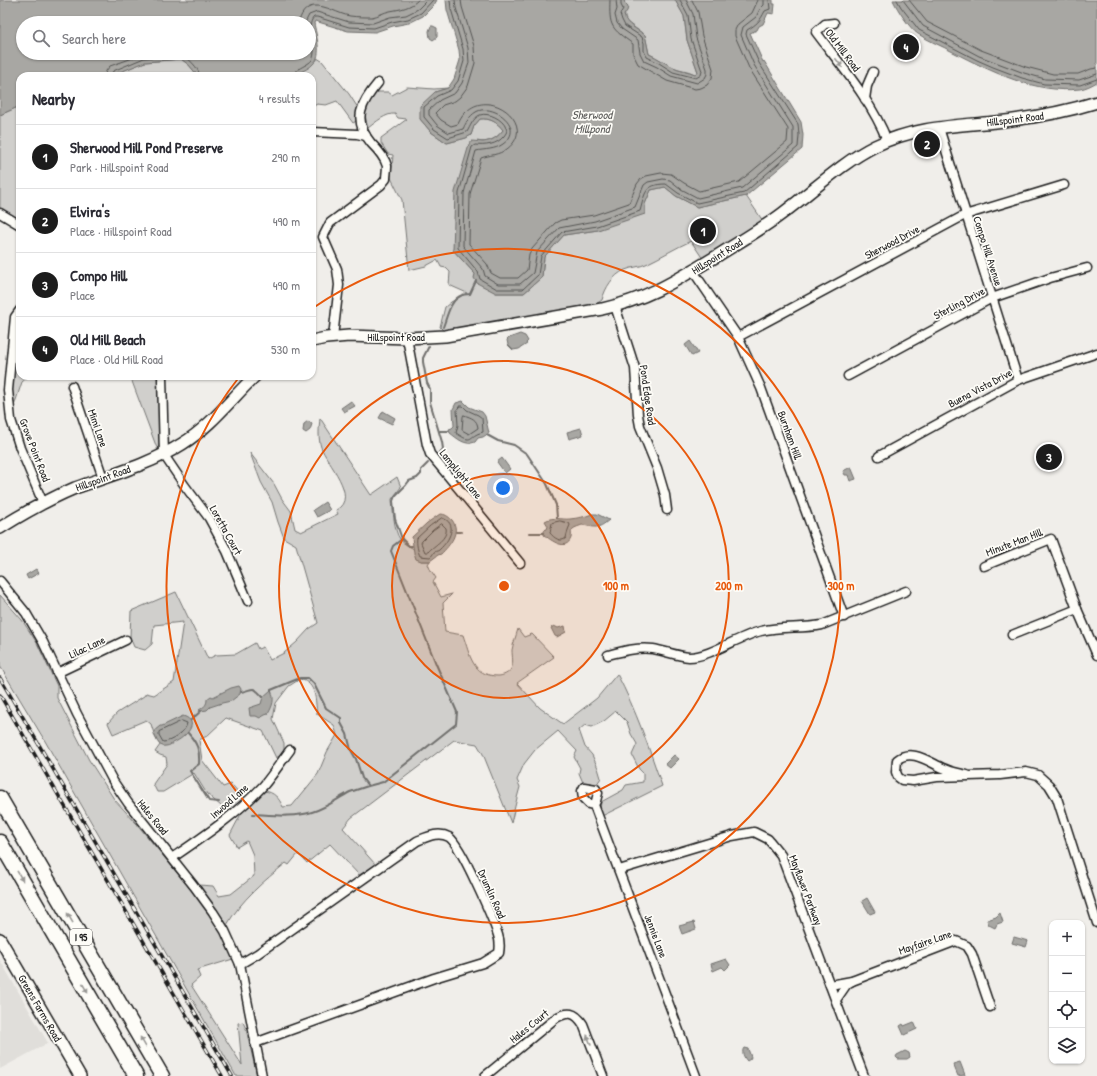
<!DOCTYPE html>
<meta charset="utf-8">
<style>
:root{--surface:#fff;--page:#f7f7f7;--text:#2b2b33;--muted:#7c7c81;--line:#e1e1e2;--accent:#1c1c1c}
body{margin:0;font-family:"Patrick Hand",sans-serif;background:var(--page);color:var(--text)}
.controls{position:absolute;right:12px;bottom:12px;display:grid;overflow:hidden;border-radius:8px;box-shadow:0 1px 3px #0004}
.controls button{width:36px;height:36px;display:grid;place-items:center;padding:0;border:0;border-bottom:1px solid var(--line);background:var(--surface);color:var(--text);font:20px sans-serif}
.you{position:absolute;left:503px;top:488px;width:14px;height:14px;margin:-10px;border:3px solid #fff;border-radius:50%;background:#1a73e8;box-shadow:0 0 0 6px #1a73e833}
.badge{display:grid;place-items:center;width:26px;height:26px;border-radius:50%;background:var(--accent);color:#fff;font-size:13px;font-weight:700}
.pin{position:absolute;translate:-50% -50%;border:2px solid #fff;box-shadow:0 1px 4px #0006}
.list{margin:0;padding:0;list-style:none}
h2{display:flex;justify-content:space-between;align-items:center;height:52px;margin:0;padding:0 16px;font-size:17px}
h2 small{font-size:13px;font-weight:400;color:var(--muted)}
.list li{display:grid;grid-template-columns:26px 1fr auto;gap:12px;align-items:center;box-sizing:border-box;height:64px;padding:0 16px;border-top:1px solid var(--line)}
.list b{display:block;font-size:15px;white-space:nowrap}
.list p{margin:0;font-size:13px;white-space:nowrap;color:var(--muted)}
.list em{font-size:13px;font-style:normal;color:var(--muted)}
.icon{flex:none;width:22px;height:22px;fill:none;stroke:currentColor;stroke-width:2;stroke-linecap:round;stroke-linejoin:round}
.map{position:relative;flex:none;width:1097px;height:1076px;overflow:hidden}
.search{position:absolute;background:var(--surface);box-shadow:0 1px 3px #0004;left:16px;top:16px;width:300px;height:44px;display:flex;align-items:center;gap:10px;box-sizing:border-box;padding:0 14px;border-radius:22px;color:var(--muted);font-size:15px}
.panel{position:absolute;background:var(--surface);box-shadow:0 1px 3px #0004;left:16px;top:72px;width:300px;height:308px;border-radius:12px}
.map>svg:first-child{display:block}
.built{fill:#e0deda}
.green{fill:#d0cfcc;stroke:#767674}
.water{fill:#a8a7a3;stroke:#706f6d;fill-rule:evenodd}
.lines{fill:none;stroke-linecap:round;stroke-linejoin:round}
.shore{stroke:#545452;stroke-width:1}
.stream{stroke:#706f6d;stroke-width:2}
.street-casing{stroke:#1c1c1c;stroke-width:11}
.secondary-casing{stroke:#1c1c1c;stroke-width:14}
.highway-casing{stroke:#1c1c1c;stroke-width:17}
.street{stroke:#fdfcf7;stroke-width:8}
.secondary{stroke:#fdfcf7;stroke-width:11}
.highway{stroke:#fdfcf7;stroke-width:14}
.rail-casing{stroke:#1c1c1c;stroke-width:3.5}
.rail{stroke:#fdfcf7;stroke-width:2;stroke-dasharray:6;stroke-linecap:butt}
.oneway{fill:#989794}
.ring{fill:none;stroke:#e8590c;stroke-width:2}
.labels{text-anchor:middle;stroke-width:3.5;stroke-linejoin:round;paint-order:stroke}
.shield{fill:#fdfcf7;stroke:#605f5e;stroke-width:1}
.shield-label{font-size:10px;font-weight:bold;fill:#1c1c1c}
.street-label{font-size:11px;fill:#1c1c1c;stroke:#fdfcf7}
.water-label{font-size:12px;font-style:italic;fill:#5b5b59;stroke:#fdfcf7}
.centre{fill:#e8590c;stroke:#fdfcf7;stroke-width:2}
.ring-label{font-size:12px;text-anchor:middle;font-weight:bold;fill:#e8590c;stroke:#fdfcf7;stroke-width:3.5;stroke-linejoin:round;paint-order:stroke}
</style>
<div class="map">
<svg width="1097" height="1076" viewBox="0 0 1097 1076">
<rect width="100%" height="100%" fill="#f0eeea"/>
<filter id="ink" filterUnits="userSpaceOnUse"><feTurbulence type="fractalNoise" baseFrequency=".025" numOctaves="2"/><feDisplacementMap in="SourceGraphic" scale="8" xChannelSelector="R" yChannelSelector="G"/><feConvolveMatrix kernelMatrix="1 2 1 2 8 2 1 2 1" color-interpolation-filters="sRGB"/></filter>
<g filter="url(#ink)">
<path class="built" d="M0 960 48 1043 0 1069Z"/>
<g class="green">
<path d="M624 0H675L684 16 687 40 698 72 695 74C688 70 679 70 673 67 665 63 658 58 649 54L645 35 628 23 625 19Z"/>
<path d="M317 58 322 61 349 94 358 108V120L353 123 337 101 326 105 317 104 312 107V76H298L299 73 317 60Z"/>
<path d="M181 59 189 65 198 76H110L145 62Z"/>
<path d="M407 87 434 89 448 88 435 92 420 119 431 132 447 143 466 138 471 135 474 126 480 119C489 118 498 122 503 130 497 138 488 144 477 141L453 250 475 274 496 293H524L542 277 544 257 564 235 598 230 645 204 651 190 665 187 676 196 697 207 746 196 763 221 703 259 691 241C675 248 661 257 646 264 640 267 632 267 625 270 613 275 605 288 602 300L593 306 444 331 440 327 445 307 451 302 467 293 449 285 450 272 446 268 441 267 439 263 437 260 426 266 409 270 402 200 391 178 393 155 388 154 381 143V138L407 119 398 118 395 114C386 113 376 122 368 128 363 112 365 105 376 92H388L392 95Z"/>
<path d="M20 106V221L0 209V115Z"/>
<path d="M20 314V376H29L22 382 13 409 11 387 18 317Z"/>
<path d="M130 376H159L162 428 158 451Z"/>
<path d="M320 418 371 495 397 477 401 487 392 499C393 510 394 531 400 539 404 545 410 546 415 550L414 554 421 561H430L428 564 430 569 436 578 433 582 441 597 452 594 443 603 445 632 463 635C470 655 472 676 498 676 503 676 509 673 511 669 514 663 512 657 512 650 513 644 516 636 518 629L524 637 532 634 554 657 517 683 540 708 563 724 597 698 617 674C636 710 649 748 662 786L602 816 600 810 601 802 623 790 626 785 643 782V773L639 769 632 755 637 744 631 734 627 722 616 711 604 721 592 727 585 725 579 730 585 747 592 755 598 768 601 778 594 788 584 785 579 773 580 768 574 757 577 751 558 731 535 750 524 764 517 780 520 787 517 798 511 823 483 754 477 744 454 740 351 818 343 828 376 865 359 875 330 844 307 863 298 854 289 865 286 863C264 881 241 900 227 925L199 885 213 886 219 896 231 894 254 876 253 855 247 841 237 847 230 835 241 814 264 791C274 792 279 798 283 807L292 806 318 774 327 752 337 735 334 725 317 714C315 699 317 684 300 679L289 686 276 703 273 719 284 743V753L276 758 263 731 226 718 207 736 199 740 202 760 223 787 231 784 244 798 228 812 207 794 194 773 163 792H157L153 784 167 764 166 757 160 755 155 752 160 745 155 737 151 724 146 720 113 734 108 723 117 713 144 696 146 693 154 695 174 682 183 622 154 625 152 644 145 650 134 647 130 637 131 611 176 592 208 659 216 655 236 654 255 643 258 649 263 647 270 660 284 653 297 642 309 629 318 623 296 545 284 538 278 522 272 502 261 482 250 453 274 484 282 499 291 511 295 529 301 532 338 514 336 510C360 497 326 462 321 447 318 438 319 428 320 418Z"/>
<path d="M0 595 22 620 37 643 57 686V698L89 760 114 799 136 823 192 891 220 929 233 959 197 970 200 977 191 985 242 1065 238 1023 243 1022 246 1029 257 1076H236L45 741 0 666Z"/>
</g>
<g class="water">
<path d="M0 0H437L434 5 423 16 409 23 393 26 375 32 348 31 315 21 314 23C316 35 323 55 313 64 310 68 304 70 299 73L298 76H198L189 65 181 59 145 62 110 76H20V106L0 115ZM23 23H309V53H23Z"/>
<path d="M446 0H624L625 4 628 7 627 11 624 15C626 25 637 29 645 35L649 54C658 58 665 63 673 67 679 70 688 71 695 74L698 72 687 40 684 16 675 0H773V4H775L774 14 768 13 763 24 759 26 757 30 750 33 763 62 764 61 801 122 803 135 802 149 746 196 697 207 676 196 665 187 651 190 645 204V214L598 230 564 235 544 257 542 277 524 293H496L477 283 474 278 475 274 453 250 455 192 469 145 472 141C476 141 479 142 483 142 492 141 498 137 503 130 497 122 490 118 480 119L474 126 471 135 466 138 447 143 431 132 420 119V106L435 92 448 88 454 79 460 60 459 50 447 10Z"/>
<path d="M893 0H1097V82C1092 85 1086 88 1080 89 1036 94 992 72 953 52 942 46 929 41 918 34 910 29 897 9 893 0Z"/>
<path d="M431 26H433L437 28V37L433 40 430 38 429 31Z"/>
<path d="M520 334 525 336 528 341 526 343 527 344 519 349 513 350 508 345 507 340 509 338Z"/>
<path d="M690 341 698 353 692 356 685 345Z"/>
<path d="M351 401 355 406 344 412 341 408Z"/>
<path d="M463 401 469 407 482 412 485 416 489 433 483 437 478 438 475 442C465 446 458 439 450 433L449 429 452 428 454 426 453 409 456 403Z"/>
<path d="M383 411 395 418 392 424 379 418Z"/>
<path d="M308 421 312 424 310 430 306 433 303 431 304 424Z"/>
<path d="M581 428 583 435 569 439 567 432Z"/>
<path d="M502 458 510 469 505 473 497 462Z"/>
<path d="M851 467 856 479 850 481 848 475H845L843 471Z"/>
<path d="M325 502 330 510 317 517 313 510Z"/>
<path d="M440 514C445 514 448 516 452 520 461 532 450 545 441 554L438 555 430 561H421L416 559C413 551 413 545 412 537L427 523Z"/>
<path d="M592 514H597L609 520C597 530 596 527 582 525 580 526 575 527 573 529 570 531 572 534 571 538 566 552 551 540 544 535V530L547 529 548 526 545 521C553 516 562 520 570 519 578 518 585 517 592 514Z"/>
<path d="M36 569 39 573 28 579 26 575Z"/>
<path d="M554 626 558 628 565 626 566 632 557 637 555 636 551 628Z"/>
<path d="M239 686 241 689 240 694 231 701 222 703 210 707 207 710 201 711 199 710C204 707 207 705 207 699L211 696 213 697 231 688Z"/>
<path d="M271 690C275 700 273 705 268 714L265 715 260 718 256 716H250L249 708 261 704 263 697Z"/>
<path d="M183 716C202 722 184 738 175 742 172 743 170 746 166 746 158 748 155 737 154 731L160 726H162Z"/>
<path d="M674 755 679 759 670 768 665 764Z"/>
<path d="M867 898 875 912 870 914 862 901Z"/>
<path d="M1000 913 1003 922 997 924 995 928 989 925 987 920 996 917Z"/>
<path d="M694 922 696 929 682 934 679 926Z"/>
<path d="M1014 937 1028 941 1026 947 1012 943Z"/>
<path d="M726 959 730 965 725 970 722 967 713 971 711 964Z"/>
<path d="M914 1022 917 1029 904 1035 900 1026 903 1024 904 1026Z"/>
<path d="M744 1048 748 1049 751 1057 750 1059 747 1061C744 1058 741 1051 744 1048Z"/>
<path d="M905 1051 909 1053 910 1057 907 1059H898L896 1057 897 1055Z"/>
<path d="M960 1062 965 1075 958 1076 953 1064Z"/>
</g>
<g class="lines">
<g class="shore">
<path d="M450 0 451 9 463 49 464 61 458 81 451 90 437 96 424 107V117L434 129 448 138 467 132C470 127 473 118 480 115 488 112 503 119 506 128 508 131 506 133 504 136 497 145 485 146 475 145L472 147 459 193 458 248 478 272 480 279 497 289H523L538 275 541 256 562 232 597 226 640 211C645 194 644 184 666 184L678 193 697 203 744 193 798 147 799 135 798 124 759 63 746 34 747 30C757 24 760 21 765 11L770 9 769 0"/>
<path d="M455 0 456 8 468 48 469 63 462 83 455 93 440 100 429 110V115L437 125 449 133 463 129C466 123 469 116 476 112 492 102 527 127 503 144 495 150 485 149 476 151L464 193 463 246 483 269 485 276 498 284H520L533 273 537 252 559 228 595 221 635 207 644 185 648 182 663 179 670 180 681 189 698 198 742 188 793 145V127L754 65 741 35 743 27 756 17 760 9 764 5V0"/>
<path d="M461 0 462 7 474 46 475 63 468 86 460 97 455 101 443 105 435 113 441 120 451 126 458 124C479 77 542 123 507 149 499 155 489 155 481 158L470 194 469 244 487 264 491 273 500 278H518L527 270 529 255 532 249 555 223 561 220 594 215 629 203 637 184 641 179 646 176 661 173 671 174 684 183 699 191 739 182 787 142 788 129 749 68 735 36V30L738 24 752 13 758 0"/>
<path d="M610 0C609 27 611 28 633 44V54L638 64 667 81 695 89 701 88 707 85 712 78 713 69 702 36 698 12 692 0"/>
<path d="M616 0 617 9 615 15 617 23 622 29 638 40 640 53 644 61 657 67 671 76 697 83 705 78 707 74V69L696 38 693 14 686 0"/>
<path d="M621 0V5L623 9 620 14 622 20 625 26 642 37 644 43V51L647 57 659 63 673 72 696 78 701 75 702 71 691 39 688 15 680 0"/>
<path d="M897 0 901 7 919 30 977 60 993 67 1022 78 1044 84 1080 85 1097 79"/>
<path d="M903 0 923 26 979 56 995 62 1024 73 1045 79 1079 80 1097 74"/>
<path d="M909 0 927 22 981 50 1026 67 1053 74H1078L1091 69 1097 68"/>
<path d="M299 23C300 15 305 7 314 6 326 5 338 14 350 16 357 17 366 17 372 17 378 16 384 12 390 11 401 9 410 8 418 0"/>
<path d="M305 23 309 15 317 12 349 22 373 23 390 17 406 15 418 9 427 0"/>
<path d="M105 76 106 71 110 66 147 53"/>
<path d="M111 76 113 71 144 58 181 55C188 57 199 68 200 76"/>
<path d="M295 76 297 70C301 67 309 64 312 60 319 48 304 27 314 17H317L349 27 374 28 392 22 408 19 421 13 433 0"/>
<path d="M460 406H463L467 410 478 415 482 418 483 432C467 436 474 445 456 433L458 425 457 410Z"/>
<path d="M464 415C472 418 477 419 478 428L469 434 462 430 463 417Z"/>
<path d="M442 518C459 523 449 541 440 549 439 551 436 551 434 552 433 554 432 556 430 557L420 556C418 552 416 543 417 538L430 526Z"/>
<path d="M560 521 569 523 570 525 568 530 566 538C561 543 554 538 550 533L552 523Z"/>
<path d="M442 524 446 528C448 539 434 545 428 552H425L421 543 422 541 433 530Z"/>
<path d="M182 721 187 723C186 732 171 742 163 742L159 735V732Z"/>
</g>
<g class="stream">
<path d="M443 327C447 317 450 301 460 296 463 294 466 294 470 294L476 281"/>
<path d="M429 346 423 358V362L427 383 430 389V402L442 442 443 449 438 455"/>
<path d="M440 431H449"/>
<path d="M487 435 498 441 514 445 527 454 547 484 556 505 557 518"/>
<path d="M456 532H461"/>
<path d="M530 533H544"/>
<path d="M402 539 409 546H412"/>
<path d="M271 690 300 678H308L314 684 326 708 341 718V723L347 734 351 750 356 759 362 778 368 786 383 782 456 724 457 712 436 664 391 551 393 546 402 539 395 519 393 501 395 496 406 485 409 481 417 478 421 474V470L428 463"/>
<path d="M241 692C255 689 252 685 263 697"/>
<path d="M191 720 201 711"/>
<path d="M188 733C197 743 200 750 199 764L190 771 209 801 219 802"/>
<path d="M253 814C271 815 293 818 312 812 326 808 337 799 350 792 356 790 362 788 368 786"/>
</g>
<defs>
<g id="street">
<path d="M834 23 825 24 816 32C842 67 871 100 887 140"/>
<path d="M865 99 867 86 873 72"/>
<path d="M939 128 1018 380"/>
<path d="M312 132 357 134 366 136"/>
<path d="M0 213 20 225"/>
<path d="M693 271 738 337 761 388 844 617"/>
<path d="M615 306 635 368 638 415 640 426 657 468 665 495 667 510"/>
<path d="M20 310 15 317 8 390 11 420 20 448 43 503"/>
<path d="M333 337 339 285 337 269 323 237 330 223 381 185 386 179C386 175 387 170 387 166 385 158 377 149 371 143 352 120 361 103 378 83"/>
<path d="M738 337 965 215 1064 185"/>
<path d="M407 338 427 445 430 454 520 563"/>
<path d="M162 376 164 455 185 486 209 518 227 551 248 601"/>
<path d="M848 376 992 298 1050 278 1087 268"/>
<path d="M72 386 103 478"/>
<path d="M879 456 1018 380 1097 353"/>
<path d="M984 566 1051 539 1077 609 1097 655"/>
<path d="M0 581 26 613 43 642 77 714 113 781 128 803 194 886 213 912 225 931 240 964 262 1076"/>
<path d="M1012 635 1077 609"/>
<path d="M608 655C623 651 638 647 653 649 665 651 677 656 689 657 710 657 739 636 761 631 781 626 802 629 822 625L906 591"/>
<path d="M57 673 126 640"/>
<path d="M967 775C959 773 951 772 943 768 929 762 911 748 897 760L896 772 898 777 902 780 913 781 937 777 1000 775 1026 772 1038 775 1049 785 1057 798 1097 923"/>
<path d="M594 805 589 804 583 798 582 791 584 787 596 789 598 793 596 801 594 805 696 1076"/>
<path d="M172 858C204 836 237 814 264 785 273 774 281 762 290 750"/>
<path d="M619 870 732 836 754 832 768 839 781 855 864 1076"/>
<path d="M240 964 257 954 417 841C427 837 438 831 449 837 461 845 493 919 498 935 500 941 500 947 499 953L483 963 434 978 255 1043"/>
<path d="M830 985 852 981 956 941 967 946 972 954 990 1007"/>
<path d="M836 1000 847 984 852 981"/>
<path d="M485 1076 556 1018C568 1011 575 1012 583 1024L603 1076"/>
</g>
<g id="secondary">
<path d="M312 341 326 338 349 336 407 338 445 336 602 309C648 299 677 280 717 256 739 242 762 229 783 213 813 191 841 163 875 146 913 127 955 126 996 122 1033 118 1062 113 1097 102"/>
<path d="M0 528C24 513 49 499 75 488 111 475 149 465 182 444 210 427 231 399 255 376"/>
<path d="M0 939 80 1076"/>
</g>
<g id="highway">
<path d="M0 798 162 1076"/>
<path d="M0 842 136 1076"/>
</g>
</defs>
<use href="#street" class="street-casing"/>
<use href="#secondary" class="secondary-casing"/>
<use href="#highway" class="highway-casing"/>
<use href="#street" class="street"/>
<use href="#secondary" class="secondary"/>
<use href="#highway" class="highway"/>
<defs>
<g id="rail">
<path d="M0 678 232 1076"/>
<path d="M0 695 222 1076"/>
</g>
</defs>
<use href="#rail" class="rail-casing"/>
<use href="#rail" class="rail"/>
</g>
<defs><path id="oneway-solid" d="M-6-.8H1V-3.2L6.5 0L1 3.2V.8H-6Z"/></defs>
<g class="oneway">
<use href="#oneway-solid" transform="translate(839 63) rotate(53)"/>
<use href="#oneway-solid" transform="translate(20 876) rotate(60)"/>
<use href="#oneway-solid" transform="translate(70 918) rotate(-120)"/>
<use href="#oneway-solid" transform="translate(85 988) rotate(60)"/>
<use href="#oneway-solid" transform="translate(589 1040) rotate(-111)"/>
<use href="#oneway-solid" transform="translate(143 1042) rotate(-120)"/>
</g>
</g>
<circle cx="504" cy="586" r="112" fill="#e8590c" fill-opacity=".12"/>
<g class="ring">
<circle cx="504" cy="586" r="112"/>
<circle cx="504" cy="586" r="225"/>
<path d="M313 308A337 337 0 1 1 240 376"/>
</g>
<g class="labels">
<rect class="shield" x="70" y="929" width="22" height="16" rx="3"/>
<g class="shield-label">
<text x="81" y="941">I 95</text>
</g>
<g class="street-label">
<text transform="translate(843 50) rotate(53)" y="4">Old Mill Road</text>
<text transform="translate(1015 119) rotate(-7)" y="4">Hillspoint Road</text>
<text transform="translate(892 242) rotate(-28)" y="4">Sherwood Drive</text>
<text transform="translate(988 251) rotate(72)" y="4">Compo Hill Avenue</text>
<text transform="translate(717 256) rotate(-32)" y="4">Hillspoint Road</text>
<text transform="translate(959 303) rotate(-28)" y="4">Sterling Drive</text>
<text x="396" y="341">Hillspoint Road</text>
<text transform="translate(980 388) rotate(-28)" y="4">Buena Vista Drive</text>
<text transform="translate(648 395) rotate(82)" y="4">Pond Edge Road</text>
<text transform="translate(98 428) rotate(71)" y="4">Mimi Lane</text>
<text transform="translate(790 435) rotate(70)" y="4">Burnham Hill</text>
<text transform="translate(35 450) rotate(69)" y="4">Grove Point Road</text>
<text transform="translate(461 474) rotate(51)" y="4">Lamplight Lane</text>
<text transform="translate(103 478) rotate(-20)" y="4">Hillspoint Road</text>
<text transform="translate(226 530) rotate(61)" y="4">Loretta Court</text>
<text transform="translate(1014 542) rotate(-21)" y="4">Minute Man Hill</text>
<text transform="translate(87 647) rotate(-25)" y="4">Lilac Lane</text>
<text transform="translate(229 801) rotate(-41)" y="4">Inwood Lane</text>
<text transform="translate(153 817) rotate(51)" y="4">Hales Road</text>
<text transform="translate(806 890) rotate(69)" y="4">Mayflower Parkway</text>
<text transform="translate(492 894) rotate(66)" y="4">Drumlin Road</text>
<text transform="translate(656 936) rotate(69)" y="4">Jennie Lane</text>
<text transform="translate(925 942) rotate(-19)" y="4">Mayfaire Lane</text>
<text transform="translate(40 1008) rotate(60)" y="4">Greens Farms Road</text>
<text transform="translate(529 1026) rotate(-39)" y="4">Hales Court</text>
</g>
<g class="water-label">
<text x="592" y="119">Sherwood<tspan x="592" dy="14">Millpond</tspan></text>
</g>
</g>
<circle cx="504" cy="586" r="6" class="centre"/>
<g class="ring-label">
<text x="616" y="590">100 m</text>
<text x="729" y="590">200 m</text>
<text x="841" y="590">300 m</text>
</g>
</svg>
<div class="controls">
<button>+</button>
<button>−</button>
<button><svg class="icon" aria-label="locate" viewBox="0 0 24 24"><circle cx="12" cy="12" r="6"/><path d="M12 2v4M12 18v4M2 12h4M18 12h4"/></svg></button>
<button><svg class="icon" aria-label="layers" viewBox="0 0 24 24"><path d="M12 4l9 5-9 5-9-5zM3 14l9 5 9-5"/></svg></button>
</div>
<div class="you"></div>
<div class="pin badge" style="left:703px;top:231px">1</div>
<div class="pin badge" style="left:927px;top:144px">2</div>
<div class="pin badge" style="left:1049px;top:457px">3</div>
<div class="pin badge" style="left:906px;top:47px">4</div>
<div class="search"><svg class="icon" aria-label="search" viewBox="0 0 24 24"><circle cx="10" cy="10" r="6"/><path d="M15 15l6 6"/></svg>Search here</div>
<section class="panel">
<h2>Nearby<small>4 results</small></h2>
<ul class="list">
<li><span class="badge">1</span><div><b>Sherwood Mill Pond Preserve</b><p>Park · Hillspoint Road</p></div><em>290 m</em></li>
<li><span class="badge">2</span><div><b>Elvira's</b><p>Place · Hillspoint Road</p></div><em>490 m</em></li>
<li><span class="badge">3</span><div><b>Compo Hill</b><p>Place</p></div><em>490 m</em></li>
<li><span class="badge">4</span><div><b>Old Mill Beach</b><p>Place · Old Mill Road</p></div><em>530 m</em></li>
</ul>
</section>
</div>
